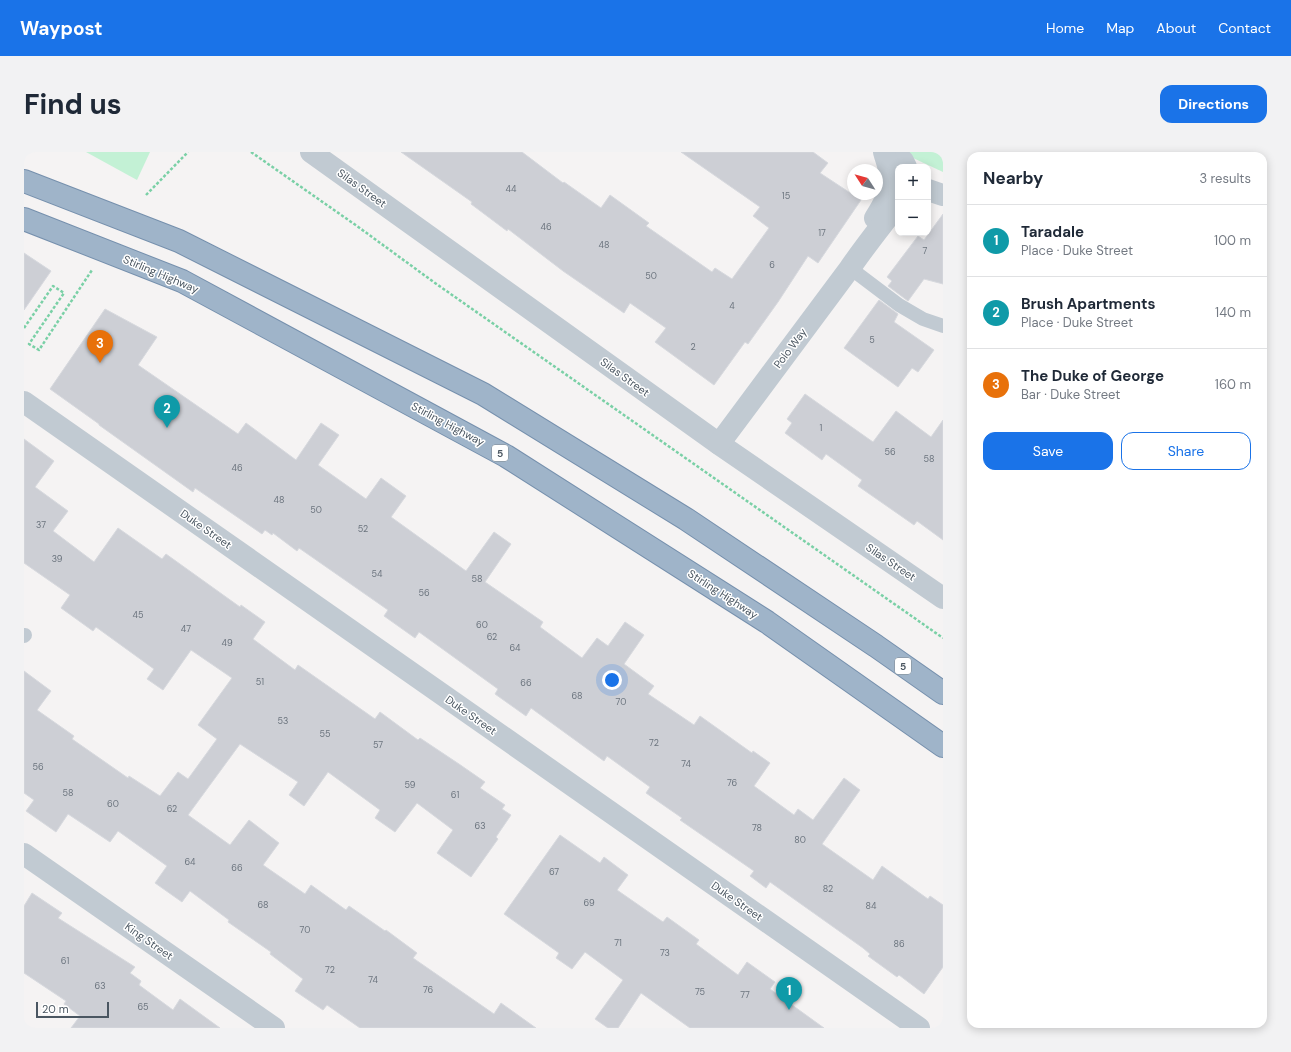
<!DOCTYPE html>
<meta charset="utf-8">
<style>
:root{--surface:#fff;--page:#f2f2f3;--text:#1f2937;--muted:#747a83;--line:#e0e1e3;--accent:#1a73e8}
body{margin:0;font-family:"DM Sans",sans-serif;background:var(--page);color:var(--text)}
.controls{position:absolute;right:12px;top:12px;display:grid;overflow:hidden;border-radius:8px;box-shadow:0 2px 10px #0003}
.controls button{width:36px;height:36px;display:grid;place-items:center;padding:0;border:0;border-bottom:1px solid var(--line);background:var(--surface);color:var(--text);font:20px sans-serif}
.compass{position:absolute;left:823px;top:12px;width:36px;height:36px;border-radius:50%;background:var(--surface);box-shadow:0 2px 10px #0003;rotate:306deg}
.scale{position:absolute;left:12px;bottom:10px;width:73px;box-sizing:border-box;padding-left:4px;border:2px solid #4a5661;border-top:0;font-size:11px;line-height:14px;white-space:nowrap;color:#4a5661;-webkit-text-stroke:3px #fff;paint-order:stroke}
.you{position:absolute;left:588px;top:528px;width:14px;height:14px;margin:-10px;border:3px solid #fff;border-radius:50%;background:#1a73e8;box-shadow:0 0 0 6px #1a73e833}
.badge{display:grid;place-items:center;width:26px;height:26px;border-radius:50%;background:var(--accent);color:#fff;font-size:13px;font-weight:700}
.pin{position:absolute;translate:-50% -33px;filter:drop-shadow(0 1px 2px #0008)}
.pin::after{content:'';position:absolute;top:21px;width:14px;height:12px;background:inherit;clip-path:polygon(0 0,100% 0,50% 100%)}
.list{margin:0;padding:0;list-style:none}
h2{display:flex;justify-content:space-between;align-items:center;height:52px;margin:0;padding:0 16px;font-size:17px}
h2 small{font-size:13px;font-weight:400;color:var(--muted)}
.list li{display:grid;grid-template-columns:26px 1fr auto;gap:12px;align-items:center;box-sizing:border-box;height:72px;padding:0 16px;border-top:1px solid var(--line)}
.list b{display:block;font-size:15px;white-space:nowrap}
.list p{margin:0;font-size:13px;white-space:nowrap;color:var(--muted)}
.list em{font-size:13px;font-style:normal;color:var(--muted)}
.actions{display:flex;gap:8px;padding:12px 16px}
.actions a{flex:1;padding:9px 0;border:1px solid var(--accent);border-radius:12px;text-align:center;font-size:14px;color:var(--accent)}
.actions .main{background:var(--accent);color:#fff}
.map{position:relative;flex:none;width:919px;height:876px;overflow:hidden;border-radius:12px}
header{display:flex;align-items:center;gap:24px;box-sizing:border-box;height:56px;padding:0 20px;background:var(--accent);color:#fff}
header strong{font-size:19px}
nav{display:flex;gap:22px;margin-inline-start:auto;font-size:14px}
.intro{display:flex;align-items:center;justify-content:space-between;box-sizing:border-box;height:96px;padding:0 24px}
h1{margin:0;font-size:28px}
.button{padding:10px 18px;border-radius:12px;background:var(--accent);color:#fff;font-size:14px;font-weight:700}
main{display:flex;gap:24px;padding:0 24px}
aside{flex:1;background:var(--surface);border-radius:12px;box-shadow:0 2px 10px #0003}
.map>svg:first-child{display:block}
.green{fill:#c3f1d5}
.building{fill:#cdcfd5;stroke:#d7d9de}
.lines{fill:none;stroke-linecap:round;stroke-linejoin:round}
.trunk-casing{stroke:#7690ad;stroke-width:24}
.path{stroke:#7ad0a6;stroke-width:2.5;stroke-dasharray:3 2;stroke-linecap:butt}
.service{stroke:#c1cad2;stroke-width:14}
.minor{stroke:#c1cad2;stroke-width:22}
.trunk{stroke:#9fb4c9;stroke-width:22}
.labels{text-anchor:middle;stroke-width:3;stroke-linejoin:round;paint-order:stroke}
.number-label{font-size:9px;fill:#6b747e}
.shield{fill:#fff;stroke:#808990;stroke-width:1}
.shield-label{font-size:10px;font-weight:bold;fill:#4a5661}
.street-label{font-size:11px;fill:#4a5661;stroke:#fff}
</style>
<header>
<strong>Waypost</strong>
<nav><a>Home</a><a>Map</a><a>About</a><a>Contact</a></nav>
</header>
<div class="intro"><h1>Find us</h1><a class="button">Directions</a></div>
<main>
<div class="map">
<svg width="919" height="876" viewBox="0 0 919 876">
<rect width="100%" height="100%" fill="#f5f3f3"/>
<g class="green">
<path d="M62 0H126L113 28Z"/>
<path d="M881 0H919V20L889 6Z"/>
</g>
<g class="building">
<path d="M377 0H498L539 31 540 30 577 56 586 43 625 71 622 74 688 120 691 116 708 127 745 76 729 64 736 55 657 0H789L804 11 796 21 837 48 794 111 784 104 754 150 724 192 721 190 690 233 631 190 642 176 606 151 600 161 539 119 484 77 483 79 447 52 448 50Z"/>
<path d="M919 62V132L900 127 884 149 864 134 868 129 863 125 894 84 900 88Z"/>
<path d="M0 101 27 119 0 158Z"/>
<path d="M855 148 874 162 870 170 910 198 894 220 888 216 874 235 820 196Z"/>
<path d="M81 157 133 185 114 213 214 282 222 271 272 308 297 271 315 283 294 313 342 347 357 326 382 344 367 365 442 419 470 380 487 392 461 430 519 470 516 475 558 506 573 486 584 494 601 470 620 483 600 512 630 534 624 542 670 573 676 564 728 601 729 599 746 611 730 634 770 663 774 657 789 668 820 626 836 638 798 692 849 728 858 714 904 747 906 744 919 753V815L900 842 875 823 873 825 844 804 846 802 839 796 746 730 742 736 726 724 730 719 656 668 658 666 622 641 626 635 583 604 580 609 507 556 502 564 471 542 474 537 395 480 391 486 360 464 364 458 275 396 273 399 249 381 248 383 241 378 238 382 171 336 169 340 75 273V272L26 237Z"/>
<path d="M781 242 849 290 872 259 907 285 919 268V388L893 369 890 373 834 334 838 328 802 302 798 308 761 281 768 271 763 267Z"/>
<path d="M0 287 30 309 11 335 44 359 29 379 70 410 94 376 138 407 142 402 216 455 217 453 241 470 229 487 271 518 274 513 351 567 356 560 394 588 396 586 435 612 461 630 456 636 481 653 478 657 487 663 472 685 474 687 447 725 413 701 429 678 393 651 371 680 351 666 356 658 304 620 280 654 265 643 274 630 216 592 164 663 206 693 225 668 255 691 239 713 281 742 287 733 322 758 325 754 361 779 362 778 393 801 389 806 470 862 477 851 512 876H336L303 853 299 858 271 839 279 827 246 802 247 800 204 770 205 768 166 739 158 750 131 731 143 714 94 679 86 690 44 662 32 680 2 659 10 648 0 641V519L27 539 13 558 50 584 48 587 104 626 105 624 136 644 154 620 164 627 193 587 174 573 208 526 167 498 139 538 123 527 130 517 72 475 69 479 37 456 46 443 0 411Z"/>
<path d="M536 683 576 711 580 705 604 723 593 738 639 770 643 765 675 788 672 792 714 823 723 810 751 830 746 837 800 876H666L617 841 594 876H584L571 867 599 828 561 800 548 817 532 806 535 801 480 762Z"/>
<path d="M8 741 38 761 34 766 111 815 106 821 117 829 115 833 149 858 156 847 196 876H47L56 864 40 852 42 849 0 821V754Z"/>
</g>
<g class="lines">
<defs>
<g id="trunk">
<path d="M0 29 155 89 459 242 662 367 852 494 919 541"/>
<path d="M0 67 158 129 482 304 743 470 919 594"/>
</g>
</defs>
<use href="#trunk" class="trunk-casing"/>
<g class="path">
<path d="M227 0 333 74 411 131 919 486"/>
<path d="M122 43 164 0"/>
<path d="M0 176 29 134 40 141 5 192 15 198 68 118"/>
</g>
<g class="service">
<path d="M826 116 875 153 899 167 919 174"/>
<path d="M0 484 1 483"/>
</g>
<g class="minor">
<path d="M287 0 695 292 919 446"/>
<path d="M870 0 879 9 882 15"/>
<path d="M904 38 919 43"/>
<path d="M851 66C859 54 867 40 866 25 866 17 862 8 860 0"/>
<path d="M0 250 895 876"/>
<path d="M695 292 826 116C841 94 858 73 874 52"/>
<path d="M0 702 250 876"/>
</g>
<use href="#trunk" class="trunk"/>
</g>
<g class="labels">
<g class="number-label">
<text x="487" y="40">44</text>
<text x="762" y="47">15</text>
<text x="522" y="78">46</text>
<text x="798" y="84">17</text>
<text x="580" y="96">48</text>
<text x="901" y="102">7</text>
<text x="748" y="116">6</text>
<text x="627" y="127">50</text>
<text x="708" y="157">4</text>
<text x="848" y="191">5</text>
<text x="669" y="198">2</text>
<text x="797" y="279">1</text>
<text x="866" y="303">56</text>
<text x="905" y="310">58</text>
<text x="213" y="319">46</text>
<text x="255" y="351">48</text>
<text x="292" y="361">50</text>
<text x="17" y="376">37</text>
<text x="339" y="380">52</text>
<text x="33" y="410">39</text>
<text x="353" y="425">54</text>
<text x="453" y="430">58</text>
<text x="400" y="444">56</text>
<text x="114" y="466">45</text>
<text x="458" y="476">60</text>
<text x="162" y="480">47</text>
<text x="468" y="488">62</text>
<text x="203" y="494">49</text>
<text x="491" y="499">64</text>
<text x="236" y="533">51</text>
<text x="502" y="534">66</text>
<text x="553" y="547">68</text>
<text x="597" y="553">70</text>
<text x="259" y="572">53</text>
<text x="301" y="585">55</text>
<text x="630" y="594">72</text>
<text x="354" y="596">57</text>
<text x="662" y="615">74</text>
<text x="14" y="618">56</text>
<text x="708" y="634">76</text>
<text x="386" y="636">59</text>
<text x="44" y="644">58</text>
<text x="431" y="646">61</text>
<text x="89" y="655">60</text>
<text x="148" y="660">62</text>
<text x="456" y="677">63</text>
<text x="733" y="679">78</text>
<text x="776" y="691">80</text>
<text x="166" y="713">64</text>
<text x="213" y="719">66</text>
<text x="530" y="723">67</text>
<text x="804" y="740">82</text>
<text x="565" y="754">69</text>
<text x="239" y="756">68</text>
<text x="847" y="757">84</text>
<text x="281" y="781">70</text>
<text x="594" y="794">71</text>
<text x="875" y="795">86</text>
<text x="641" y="804">73</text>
<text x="41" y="812">61</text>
<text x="306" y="821">72</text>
<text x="349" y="831">74</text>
<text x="76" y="837">63</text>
<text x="404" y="841">76</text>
<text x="676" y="843">75</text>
<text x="721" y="846">77</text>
<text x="119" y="858">65</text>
</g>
<g class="shield">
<rect x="468" y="293" width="16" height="16" rx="3"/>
<rect x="871" y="506" width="16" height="16" rx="3"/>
</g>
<g class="shield-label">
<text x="476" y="305">5</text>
<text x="879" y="518">5</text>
</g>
<g class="street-label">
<text transform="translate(338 36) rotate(36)" y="4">Silas Street</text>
<text transform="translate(137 122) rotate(23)" y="4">Stirling Highway</text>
<text transform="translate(766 196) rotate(-53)" y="4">Polo Way</text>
<text transform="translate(601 225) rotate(36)" y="4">Silas Street</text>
<text transform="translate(424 272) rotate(28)" y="4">Stirling Highway</text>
<text transform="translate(182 377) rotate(35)" y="4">Duke Street</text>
<text transform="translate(867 410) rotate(34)" y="4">Silas Street</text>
<text transform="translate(699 442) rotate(33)" y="4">Stirling Highway</text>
<text transform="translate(447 563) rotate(35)" y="4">Duke Street</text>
<text transform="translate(713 749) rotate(35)" y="4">Duke Street</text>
<text transform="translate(125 789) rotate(35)" y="4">King Street</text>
</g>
</g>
</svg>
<div class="controls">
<button>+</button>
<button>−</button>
</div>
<svg class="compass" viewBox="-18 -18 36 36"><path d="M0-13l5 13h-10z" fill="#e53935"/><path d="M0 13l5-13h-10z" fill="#747a83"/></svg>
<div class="scale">20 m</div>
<div class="you"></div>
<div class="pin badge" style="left:765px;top:858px;background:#0f9aa8">1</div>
<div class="pin badge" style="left:143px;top:276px;background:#0f9aa8">2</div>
<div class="pin badge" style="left:76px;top:211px;background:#e8710a">3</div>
</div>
<aside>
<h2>Nearby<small>3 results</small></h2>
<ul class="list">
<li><span class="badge" style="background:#0f9aa8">1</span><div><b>Taradale</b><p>Place · Duke Street</p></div><em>100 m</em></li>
<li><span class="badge" style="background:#0f9aa8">2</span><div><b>Brush Apartments</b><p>Place · Duke Street</p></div><em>140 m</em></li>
<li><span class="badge" style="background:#e8710a">3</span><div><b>The Duke of George</b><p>Bar · Duke Street</p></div><em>160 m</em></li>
</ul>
<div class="actions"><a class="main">Save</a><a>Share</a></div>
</aside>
</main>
